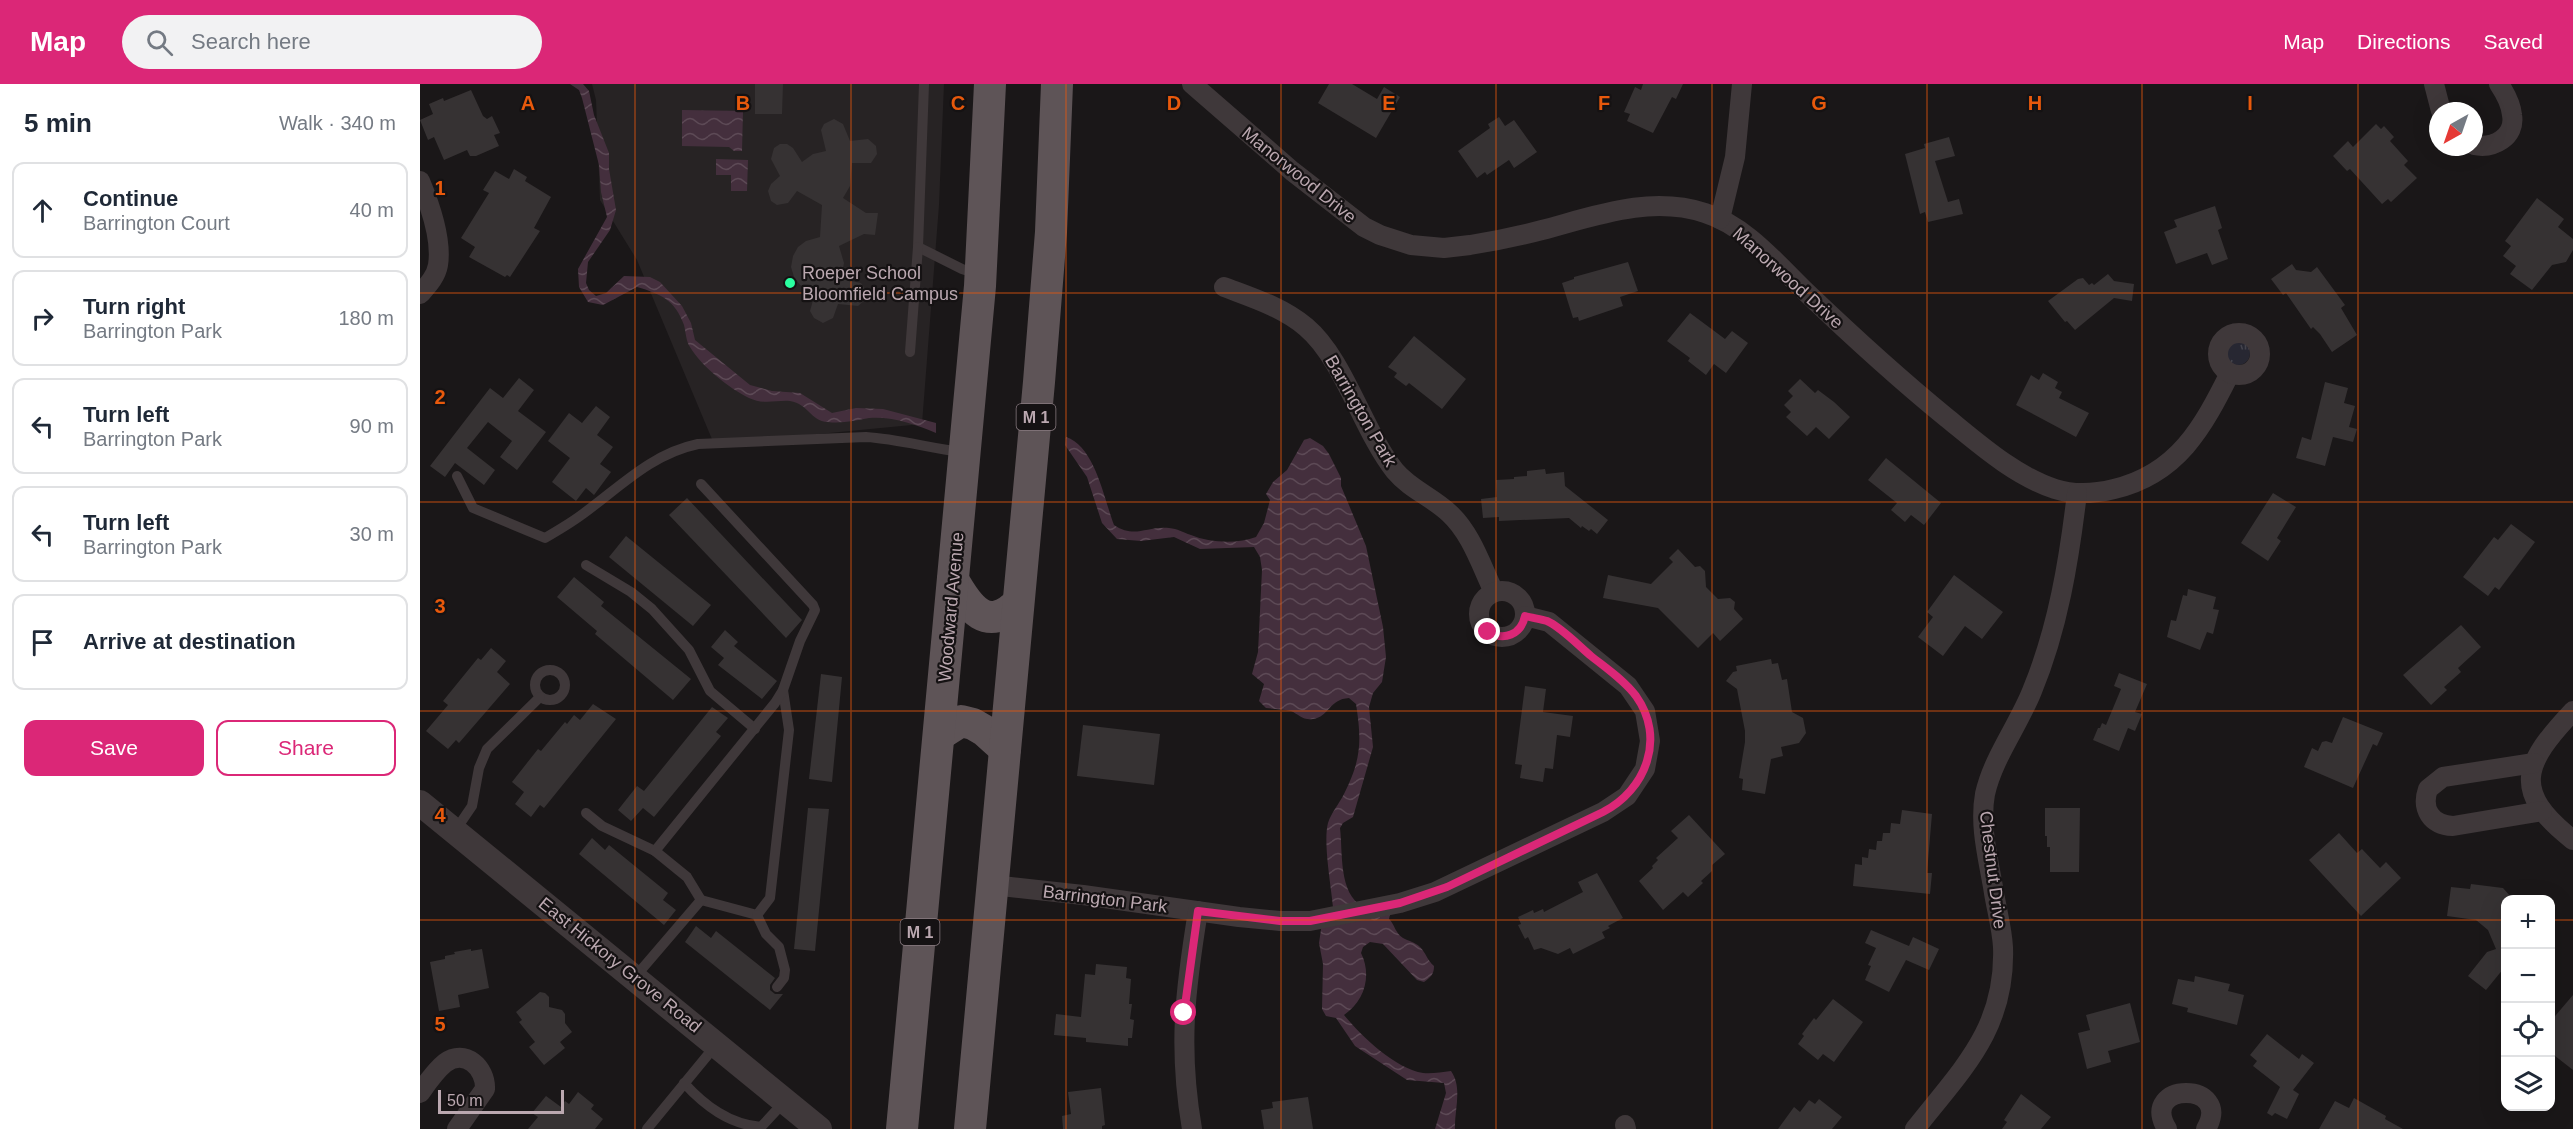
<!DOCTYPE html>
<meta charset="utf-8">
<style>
:root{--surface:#fff;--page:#f2f2f3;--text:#1f2937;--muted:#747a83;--line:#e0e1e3;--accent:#db2777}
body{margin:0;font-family:Arial,sans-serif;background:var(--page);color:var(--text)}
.controls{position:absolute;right:18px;bottom:18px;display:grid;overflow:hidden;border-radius:12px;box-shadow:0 6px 24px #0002}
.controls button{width:54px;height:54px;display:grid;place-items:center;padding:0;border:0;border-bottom:2px solid var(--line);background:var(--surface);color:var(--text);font:30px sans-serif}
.compass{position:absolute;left:2009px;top:18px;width:54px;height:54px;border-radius:50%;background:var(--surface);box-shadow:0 6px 24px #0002;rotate:220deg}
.scale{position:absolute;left:18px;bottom:15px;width:126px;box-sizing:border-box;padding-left:6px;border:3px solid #bba8b0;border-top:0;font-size:16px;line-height:21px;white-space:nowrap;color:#bba8b0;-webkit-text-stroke:4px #151213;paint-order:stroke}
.stop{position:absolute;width:18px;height:18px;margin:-14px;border:4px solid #db2777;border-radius:50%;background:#fff}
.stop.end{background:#db2777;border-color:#fff;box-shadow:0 2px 6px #0008}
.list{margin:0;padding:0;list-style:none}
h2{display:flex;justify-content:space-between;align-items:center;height:78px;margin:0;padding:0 24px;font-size:26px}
h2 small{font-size:20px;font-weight:400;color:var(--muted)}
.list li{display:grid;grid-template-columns:39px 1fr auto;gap:18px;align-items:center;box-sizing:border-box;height:96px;margin:0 12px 12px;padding:0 12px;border:2px solid var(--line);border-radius:12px}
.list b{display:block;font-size:22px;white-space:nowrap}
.list p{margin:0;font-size:20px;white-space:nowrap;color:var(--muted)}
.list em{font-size:20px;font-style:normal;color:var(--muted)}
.actions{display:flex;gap:12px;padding:18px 24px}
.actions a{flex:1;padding:14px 0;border:2px solid var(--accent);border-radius:12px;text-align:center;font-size:21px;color:var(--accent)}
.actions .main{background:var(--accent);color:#fff}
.icon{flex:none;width:33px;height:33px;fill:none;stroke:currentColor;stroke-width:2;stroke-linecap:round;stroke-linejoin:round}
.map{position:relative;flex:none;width:2153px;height:1045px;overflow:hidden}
header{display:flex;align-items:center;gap:36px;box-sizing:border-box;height:84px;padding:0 30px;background:var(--accent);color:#fff}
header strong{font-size:28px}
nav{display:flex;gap:33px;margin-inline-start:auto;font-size:21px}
.search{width:420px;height:54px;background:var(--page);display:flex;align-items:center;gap:15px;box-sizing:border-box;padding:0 21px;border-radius:33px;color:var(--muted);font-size:22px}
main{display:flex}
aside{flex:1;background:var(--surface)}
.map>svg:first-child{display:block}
.built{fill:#272324}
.grass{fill:url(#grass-tufts)}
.water{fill:url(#water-waves)}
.building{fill:#363233}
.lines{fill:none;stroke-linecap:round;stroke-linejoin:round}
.service{stroke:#3f383a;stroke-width:10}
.minor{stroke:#3f383a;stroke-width:20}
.tertiary{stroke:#3f383a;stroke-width:26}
.primary{stroke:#5e5457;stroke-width:32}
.route{stroke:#db2777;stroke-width:8}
.grid{fill:none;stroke:#e8590c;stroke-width:1.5;stroke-opacity:0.55}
.poi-dot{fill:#2affa0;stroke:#151213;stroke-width:2}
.labels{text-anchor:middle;stroke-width:4.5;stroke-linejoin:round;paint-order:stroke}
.shield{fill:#151213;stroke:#897b81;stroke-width:1.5}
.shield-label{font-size:16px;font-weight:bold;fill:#bba8b0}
.street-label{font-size:18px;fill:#bba8b0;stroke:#151213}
.poi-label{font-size:18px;fill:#bba8b0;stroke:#151213;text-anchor:start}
.grid-label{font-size:20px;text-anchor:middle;font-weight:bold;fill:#e8590c;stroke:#151213;stroke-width:4.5;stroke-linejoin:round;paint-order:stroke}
</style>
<header>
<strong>Map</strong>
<div class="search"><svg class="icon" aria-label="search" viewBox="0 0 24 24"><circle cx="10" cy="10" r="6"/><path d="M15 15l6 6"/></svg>Search here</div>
<nav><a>Map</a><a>Directions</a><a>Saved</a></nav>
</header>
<main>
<aside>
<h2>5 min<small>Walk · 340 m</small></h2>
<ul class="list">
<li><svg class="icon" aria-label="ahead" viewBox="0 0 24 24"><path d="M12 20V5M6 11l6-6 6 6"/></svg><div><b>Continue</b><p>Barrington Court</p></div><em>40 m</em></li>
<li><svg class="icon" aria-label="right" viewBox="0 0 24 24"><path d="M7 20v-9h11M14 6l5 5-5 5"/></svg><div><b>Turn right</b><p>Barrington Park</p></div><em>180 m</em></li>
<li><svg class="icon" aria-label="left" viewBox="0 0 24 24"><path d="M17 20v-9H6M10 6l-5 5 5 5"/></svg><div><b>Turn left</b><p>Barrington Park</p></div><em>90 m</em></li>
<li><svg class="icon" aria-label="left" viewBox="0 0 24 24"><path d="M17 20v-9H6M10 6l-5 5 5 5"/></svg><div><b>Turn left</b><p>Barrington Park</p></div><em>30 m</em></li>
<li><svg class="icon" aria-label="arrive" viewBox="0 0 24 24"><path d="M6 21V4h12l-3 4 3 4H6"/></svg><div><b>Arrive at destination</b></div></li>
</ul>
<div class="actions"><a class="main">Save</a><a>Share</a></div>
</aside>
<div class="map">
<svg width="2153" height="1045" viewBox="0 0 2153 1045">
<defs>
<pattern id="grass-tufts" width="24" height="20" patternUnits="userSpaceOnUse" patternTransform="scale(1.5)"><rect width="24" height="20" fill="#272732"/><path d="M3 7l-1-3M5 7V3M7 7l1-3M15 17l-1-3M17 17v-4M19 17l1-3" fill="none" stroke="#44444d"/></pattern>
<pattern id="water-waves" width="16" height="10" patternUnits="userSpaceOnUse" patternTransform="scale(1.5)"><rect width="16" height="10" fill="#442f3d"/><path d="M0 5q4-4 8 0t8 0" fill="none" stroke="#5d4a56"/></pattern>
</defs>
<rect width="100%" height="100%" fill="#1a1718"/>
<path class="built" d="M172 0H524L519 121 502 340 294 360 217 176 180 116 176 16Z"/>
<circle class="grass" cx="1818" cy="269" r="12"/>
<g class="water">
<path d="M150 0H163L169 7 174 31 189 69V85L196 126 190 146 168 178 166 199 169 206 176 212 186 209 204 192 230 193 240 198 262 222 271 239 275 256 330 301 352 307 380 309 412 329 436 324 463 325 516 339V349C495 340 472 332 449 334 436 336 422 340 408 338 390 337 389 320 370 317 355 316 344 321 329 314 309 304 282 283 270 263 266 257 266 249 264 241 255 216 241 210 217 203L183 221 168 218 159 203 158 185 187 133 181 108 179 81 162 14 159 6Z"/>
<path d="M262 26 323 27 322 67H314L309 63 262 62Z"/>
<path d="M296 75 328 76 327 107H311V91H296Z"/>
<path d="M646 353C675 362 684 415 694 441 715 455 726 442 749 444 758 445 762 448 771 451 790 459 818 460 836 453L844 439 850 416 846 410 853 398 867 386 884 356 890 354 903 362 909 370 921 394V402L946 462 963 543 966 573 962 598 953 609 949 623 953 663 933 733 923 739 920 744C923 768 918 809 943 823 950 827 961 828 970 830L969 835C975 841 975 849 983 854 988 857 995 858 1000 863 1006 869 1007 876 1014 882 1014 890 1011 893 1004 898L997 896 963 860 950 858 943 863 941 869C952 891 945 917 924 931 941 952 976 985 1003 989 1012 990 1022 988 1031 987 1043 1004 1034 1027 1035 1045H1015L1026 1009 1024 999 987 996 935 962 916 934 906 932 902 925 903 880 899 859 902 839 913 823C911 801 903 758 908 739 911 729 919 720 924 710 941 676 942 658 936 620L929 614C909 615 909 633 893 635 884 637 878 630 871 627 863 625 854 625 846 624L839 617 844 600 832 590 838 568 842 486 840 473 834 463 780 465 754 453 721 457 697 455 682 439 667 393 645 361Z"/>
</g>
<g class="building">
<path d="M335 0H363L362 30H335Z"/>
<path d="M909 0H932L957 15 964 3 980 13 956 54 898 19Z"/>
<path d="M1223 0H1263L1256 15 1252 13 1233 49 1207 37 1210 30 1204 28 1215 3 1221 6Z"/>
<path d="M51 6 63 32 67 35 72 32 80 49 74 51 79 62 56 72H50L47 66 24 76 14 53 8 56 0 36 13 30 9 20 23 14 24 17Z"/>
<path d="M1079 33 1085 42 1094 36 1117 68 1094 84 1089 76 1067 91 1065 88 1057 94 1038 67 1070 44 1068 40Z"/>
<path d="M414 35 423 40 430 57 448 55 456 62 457 70 451 79H432L430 102 423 114 446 129H458L455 151 444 150 419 162 424 179 421 195 441 199 447 208 446 215 438 222 418 220 413 234 403 239 394 234 390 227 395 209 380 201 374 193 371 183 373 172 378 163 386 157 400 153 402 121 377 107 368 119 357 121 351 117 348 107 351 100 360 92 351 75 354 64 360 60H367L373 64 382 78 393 70 406 67 401 46 404 40Z"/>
<path d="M1956 40 1961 45 1964 42 1974 53 1970 57 1988 77 1984 81 1997 94 1971 118 1968 115 1962 120 1930 85 1927 87 1913 72 1928 57 1933 63Z"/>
<path d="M1529 53 1535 72 1515 77 1528 118 1539 115 1543 130 1508 138 1505 128 1500 130 1485 70 1505 64 1504 60Z"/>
<path d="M94 85 107 93 105 97 131 113 114 144 120 147 90 193 87 191 85 193 49 173 55 163 41 154 69 109 63 106 75 87 89 95Z"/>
<path d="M2117 114 2144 135 2138 143 2153 155V166L2146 178 2132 181 2112 206 2090 190 2096 182 2083 172 2091 162 2085 157Z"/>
<path d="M1795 122 1802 144 1798 146 1808 175 1792 181 1787 169 1756 180 1744 148 1757 143 1754 136Z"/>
<path d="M1208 178 1218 207 1200 213 1203 222 1159 237 1158 233 1153 234 1142 199 1154 195V193Z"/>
<path d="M1872 180 1876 186 1891 188 1897 183 1925 221 1921 224 1937 251 1912 268 1900 250 1893 243 1891 245 1866 209 1863 211 1851 195Z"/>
<path d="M1688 190 1694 197 1714 200 1712 217 1694 214 1655 246 1647 237 1645 238 1628 217 1658 195 1663 194 1669 201 1672 199 1674 201Z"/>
<path d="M1270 229 1305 255 1312 247 1328 259 1306 289 1294 280 1286 291 1268 277 1270 274 1247 257Z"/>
<path d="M994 252 1046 295 1022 325 989 299 986 302 974 293 977 289 968 283Z"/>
<path d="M1623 289 1638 298 1635 304 1642 308 1639 314 1669 329 1656 353 1596 321 1611 291 1619 296Z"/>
<path d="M99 294 114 306 98 327 126 348 97 386 80 373 92 357 68 338 47 364 75 386 64 401 35 379 25 393 10 382 70 304 83 314Z"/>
<path d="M1380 295 1395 309 1398 306 1414 318 1430 333 1409 355 1396 343 1387 352 1366 333 1371 328 1364 321 1373 312 1368 307Z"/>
<path d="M1905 298 1928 304 1924 319 1935 322 1929 343 1937 345 1933 358 1913 353 1905 382 1876 374 1882 353 1891 356Z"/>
<path d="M176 322 190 333 177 351 193 363 180 380 191 388 174 411 166 404 156 417 132 398 150 374 128 357 149 329 162 339Z"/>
<path d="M1466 374 1521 419 1504 441 1491 431 1485 438 1471 426 1477 419 1448 396Z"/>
<path d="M1125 385 1126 390 1144 388 1145 402 1188 436 1177 450 1171 445 1169 447 1162 442 1161 444 1149 434 1079 437V433L1063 434 1061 415 1077 413 1076 396 1094 395V393L1107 392V387Z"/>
<path d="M1853 409 1876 423 1857 454 1861 457 1848 477 1821 459Z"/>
<path d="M267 414 382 536 366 554 249 431Z"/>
<path d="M2091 440 2115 458 2079 506 2075 503 2068 512 2043 493 2074 453 2078 456Z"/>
<path d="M206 452 291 521 273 542 189 473Z"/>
<path d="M1258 465 1275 483 1280 482 1285 487 1286 503 1298 515 1310 514 1315 518 1314 525 1323 535 1300 557 1293 549 1278 564 1238 524 1183 514 1188 491 1231 500 1253 478 1249 474Z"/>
<path d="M1534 491 1583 528 1562 555 1545 542 1523 572 1498 553 1513 533 1507 528Z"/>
<path d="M154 493 184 518 181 522 271 595 253 616 175 550 177 547 137 513Z"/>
<path d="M1768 505 1796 513 1793 525 1799 526 1793 550 1787 548 1780 566 1747 553 1751 536 1756 537 1763 511 1767 512Z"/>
<path d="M2041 541 2061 563 2038 584 2041 588 2024 603 2027 606 2011 621 1983 591Z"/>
<path d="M305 546 318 558 314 562 357 597 342 615 298 581 304 574 291 563Z"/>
<path d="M71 564 86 577 77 588 90 600 39 659 36 656 28 665 6 647 28 621 23 617 58 574 61 576Z"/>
<path d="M1351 575 1352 580 1358 579 1362 596 1367 595 1372 628 1383 634 1386 649 1379 659 1361 663 1363 672 1351 675 1345 710 1322 706 1323 695 1319 694 1325 658V647L1317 605 1306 597 1313 588 1317 587 1316 582Z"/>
<path d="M1699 589 1727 600 1715 628 1722 630 1715 647 1708 644 1699 667 1673 656 1678 644H1680L1682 639 1686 641 1701 605 1694 602Z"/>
<path d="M401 590 422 593 412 698 389 695Z"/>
<path d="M1105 602 1126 605 1123 628 1153 632 1150 653 1137 651 1133 685 1125 684 1123 698 1100 694 1102 681 1095 680Z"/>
<path d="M173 620 196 635 124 724 120 721 111 733 95 720 104 708 92 698 118 665 121 667 145 638 147 640 154 631 160 636Z"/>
<path d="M292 623 308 634 296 648 301 652 234 733 223 724 211 737 198 726 217 702 224 707Z"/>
<path d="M1923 633 1963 649 1957 662 1953 660 1933 704 1884 683 1892 664 1898 667 1902 658 1906 657 1912 659Z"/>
<path d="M663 641 740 650 734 701 657 692Z"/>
<path d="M388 724 409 725 395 867 374 865Z"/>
<path d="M1625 724H1660L1659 788H1630V763H1627V752H1625Z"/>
<path d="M1482 726 1512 730 1507 789H1512L1510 810 1433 802 1435 780 1442 781V773L1448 774 1449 765 1456 766 1457 757H1462L1463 749H1470L1471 739 1480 740Z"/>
<path d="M1269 731 1305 770 1292 781V787L1281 797 1283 799 1268 813 1263 808 1243 826 1219 797 1233 784 1232 782 1238 776 1236 774 1258 754 1251 747Z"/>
<path d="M1919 749 1937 769 1942 765 1960 784 1966 778 1981 794 1941 832 1889 776Z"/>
<path d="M172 754 185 766 189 761 248 809 243 816 256 826 244 841 159 770Z"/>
<path d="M1177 789 1203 834 1188 842 1190 844 1182 848 1185 854 1153 870 1150 864 1138 870 1121 864 1114 866 1108 853 1105 855 1098 841 1101 840 1098 833 1113 826 1114 829 1123 825 1124 828 1163 808 1158 798Z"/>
<path d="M2051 800 2083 804 2091 813 2085 816V887L2084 884 2066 906 2048 892 2067 868 2076 865 2068 846 2056 836 2027 832 2031 803 2050 805Z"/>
<path d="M276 842 291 854 296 847 355 894 350 901V906L355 910H363L350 926 265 858Z"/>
<path d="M1451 846 1489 862 1493 853 1519 865 1509 886 1486 876 1469 908 1445 896 1451 882 1448 881 1456 864 1445 859Z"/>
<path d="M51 865V867L62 865 69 904 38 911 40 923 19 927 10 878 25 875V872L35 870 34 868Z"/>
<path d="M676 880 707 883 706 894 711 895 709 920H712L710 935 714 936 712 954H708V962L666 958V954L634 951 636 930 661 933 665 890 675 891Z"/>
<path d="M1775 892 1810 900 1808 907 1824 911 1817 941 1767 928 1768 924 1752 920 1758 895 1774 898Z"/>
<path d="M120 908 125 909 129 913V923L142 926 145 930V939L152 948 140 958 145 964 124 981 109 963 115 958 99 938 102 936 96 928Z"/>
<path d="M2153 911V986L2130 968V938Z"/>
<path d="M1413 915 1443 938 1414 978 1403 970 1398 976 1378 960 1384 952 1382 950 1394 934 1396 936Z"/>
<path d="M1710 919 1720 958 1688 967 1691 978 1667 985 1658 949 1670 946 1666 931Z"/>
<path d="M1847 950 1879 975 1882 970 1894 979 1873 1006 1879 1010 1867 1035 1855 1029 1852 1032 1847 1029 1860 1003 1833 982 1837 977 1830 971Z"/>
<path d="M681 1004 685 1041 682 1042V1045H643L642 1032 651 1030 648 1008Z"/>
<path d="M158 1008 174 1021 171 1025 183 1035 175 1045H108L118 1033 112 1029 126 1012 141 1023 145 1017 149 1020Z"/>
<path d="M1601 1010 1631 1033 1621 1045H1582L1587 1038 1584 1036Z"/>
<path d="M888 1013 893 1045H844L841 1026 853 1024 852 1018Z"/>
<path d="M1934 1014 1966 1032 1965 1035 1983 1045H1899L1915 1017 1929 1024Z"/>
<path d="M1399 1015 1422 1033 1412 1045H1358L1374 1023 1380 1028 1389 1016 1395 1020Z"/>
</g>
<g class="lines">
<g class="service">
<path d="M504 0 498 163 542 185 557 190"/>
<path d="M490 268 498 163"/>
<path d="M37 392 53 424 125 454C137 447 149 440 160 432 198 405 230 370 278 360L446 353C478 355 509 364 542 368"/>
<path d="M166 481 211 508 232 525 269 566 290 607 335 645"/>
<circle cx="130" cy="601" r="15"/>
<path d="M166 729 182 742 235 767"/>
<path d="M35 747 52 722 59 684 67 665 120 613"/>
<path d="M281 816 337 831 350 814 369 646 363 606"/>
<path d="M337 831 346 850 359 863 365 886 364 894 357 903"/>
<path d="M215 893 281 816 267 793 235 767 355 619 363 606 380 557 395 526 393 521 281 400"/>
<path d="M264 999C285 1022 309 1040 341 1043L365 1017"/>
<path d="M227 1045 296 961"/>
</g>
<g class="minor">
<path d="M772 0 872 87 944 143 960 151 991 161 1024 164 1050 161C1075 157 1099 152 1122 146 1175 132 1230 111 1285 129 1326 142 1356 179 1386 208 1432 252 1478 294 1527 334 1559 360 1595 392 1635 405 1654 411 1674 410 1694 405 1758 390 1783 343 1810 289"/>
<path d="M2014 0 2021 27"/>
<path d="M2054 61C2073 65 2096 53 2092 31 2091 20 2085 9 2079 0"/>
<path d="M0 97C10 121 22 156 18 181 16 193 7 202 0 210"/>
<path d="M1300 135 1315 73 1322 0"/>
<path d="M804 203C833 214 862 223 886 243 924 275 943 347 975 387 990 405 1012 413 1029 429 1051 449 1061 481 1074 508"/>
<circle cx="1819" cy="270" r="21"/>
<circle cx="1082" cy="530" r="23"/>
<path d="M2153 627C2104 679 2090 707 2153 756"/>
<path d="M2114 679 2023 693 2008 705C2001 725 2011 741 2033 742L2122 727"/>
<path d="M572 801 663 811 819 833 860 837H890L980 819 1015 808 1183 728 1207 712 1225 685 1230 657 1225 627 1208 602 1129 538 1105 532"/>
<path d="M0 1009C7 999 15 987 25 979 45 964 66 984 65 1005L37 1045"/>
<path d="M1205 1041 1206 1045"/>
<path d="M772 1045C758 964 765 907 778 827"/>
<path d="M1495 1045C1542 985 1586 945 1583 863 1582 845 1577 827 1574 809 1569 777 1559 743 1565 710 1573 674 1598 642 1612 607 1638 544 1649 477 1657 409"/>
<path d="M1747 1045C1718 997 1814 997 1786 1045"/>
</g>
<path class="tertiary" d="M0 719 399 1045"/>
<g class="primary">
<path d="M533 496C549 524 567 550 598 519"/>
<path d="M519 651 541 637 553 640 565 647 585 665"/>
<path d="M482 1045 560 202 570 0"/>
<path d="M550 1045 619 298 631 148 637 0"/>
</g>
</g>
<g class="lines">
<path class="route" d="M764 929 778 827 860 837H890L980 819 1027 803 1183 728C1226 706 1246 654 1216 612 1204 596 1186 584 1171 572 1159 562 1141 543 1127 537 1121 535 1112 534 1105 532 1101 551 1084 557 1068 548"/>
</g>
<path class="grid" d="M215 0V1045M431 0V1045M646 0V1045M861 0V1045M1076 0V1045M1292 0V1045M1507 0V1045M1722 0V1045M1938 0V1045M0 209H2153M0 418H2153M0 627H2153M0 836H2086M2130 836H2153"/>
<circle class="poi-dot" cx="370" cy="199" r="6"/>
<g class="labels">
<g class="shield">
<rect x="596.5" y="320" width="39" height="26" rx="4.5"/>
<rect x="480.5" y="835" width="39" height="26" rx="4.5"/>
</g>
<g class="shield-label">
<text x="616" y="339">M 1</text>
<text x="500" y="854">M 1</text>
</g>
<g class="street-label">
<text transform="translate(879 91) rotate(39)" y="6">Manorwood Drive</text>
<text transform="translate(1368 194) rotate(42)" y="6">Manorwood Drive</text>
<text transform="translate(941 327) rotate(60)" y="6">Barrington Park</text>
<text transform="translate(531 523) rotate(-85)" y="6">Woodward Avenue</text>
<text transform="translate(1573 786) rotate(83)" y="6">Chestnut Drive</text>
<text transform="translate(685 815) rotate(7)" y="6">Barrington Park</text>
<text transform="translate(200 881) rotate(39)" y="6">East Hickory Grove Road</text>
</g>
<g class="poi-label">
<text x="382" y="195">Roeper School<tspan x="382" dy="21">Bloomfield Campus</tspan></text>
</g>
</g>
<g class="grid-label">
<text x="108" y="26">A</text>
<text x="323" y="26">B</text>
<text x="538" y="26">C</text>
<text x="754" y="26">D</text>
<text x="969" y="26">E</text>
<text x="1184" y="26">F</text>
<text x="1399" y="26">G</text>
<text x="1615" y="26">H</text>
<text x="1830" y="26">I</text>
<text x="20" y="111">1</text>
<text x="20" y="320">2</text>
<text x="20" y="529">3</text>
<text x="20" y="738">4</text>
<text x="20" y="947">5</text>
</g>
</svg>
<div class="controls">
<button>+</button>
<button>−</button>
<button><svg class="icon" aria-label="locate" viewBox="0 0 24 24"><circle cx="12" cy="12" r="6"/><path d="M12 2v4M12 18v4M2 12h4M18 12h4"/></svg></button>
<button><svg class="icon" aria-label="layers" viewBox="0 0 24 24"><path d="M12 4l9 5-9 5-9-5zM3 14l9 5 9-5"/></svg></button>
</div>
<svg class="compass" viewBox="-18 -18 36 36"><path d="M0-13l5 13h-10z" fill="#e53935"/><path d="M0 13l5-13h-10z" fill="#747a83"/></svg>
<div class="scale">50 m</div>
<div class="stop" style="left:764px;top:929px"></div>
<div class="stop end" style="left:1068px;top:548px"></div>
</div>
</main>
